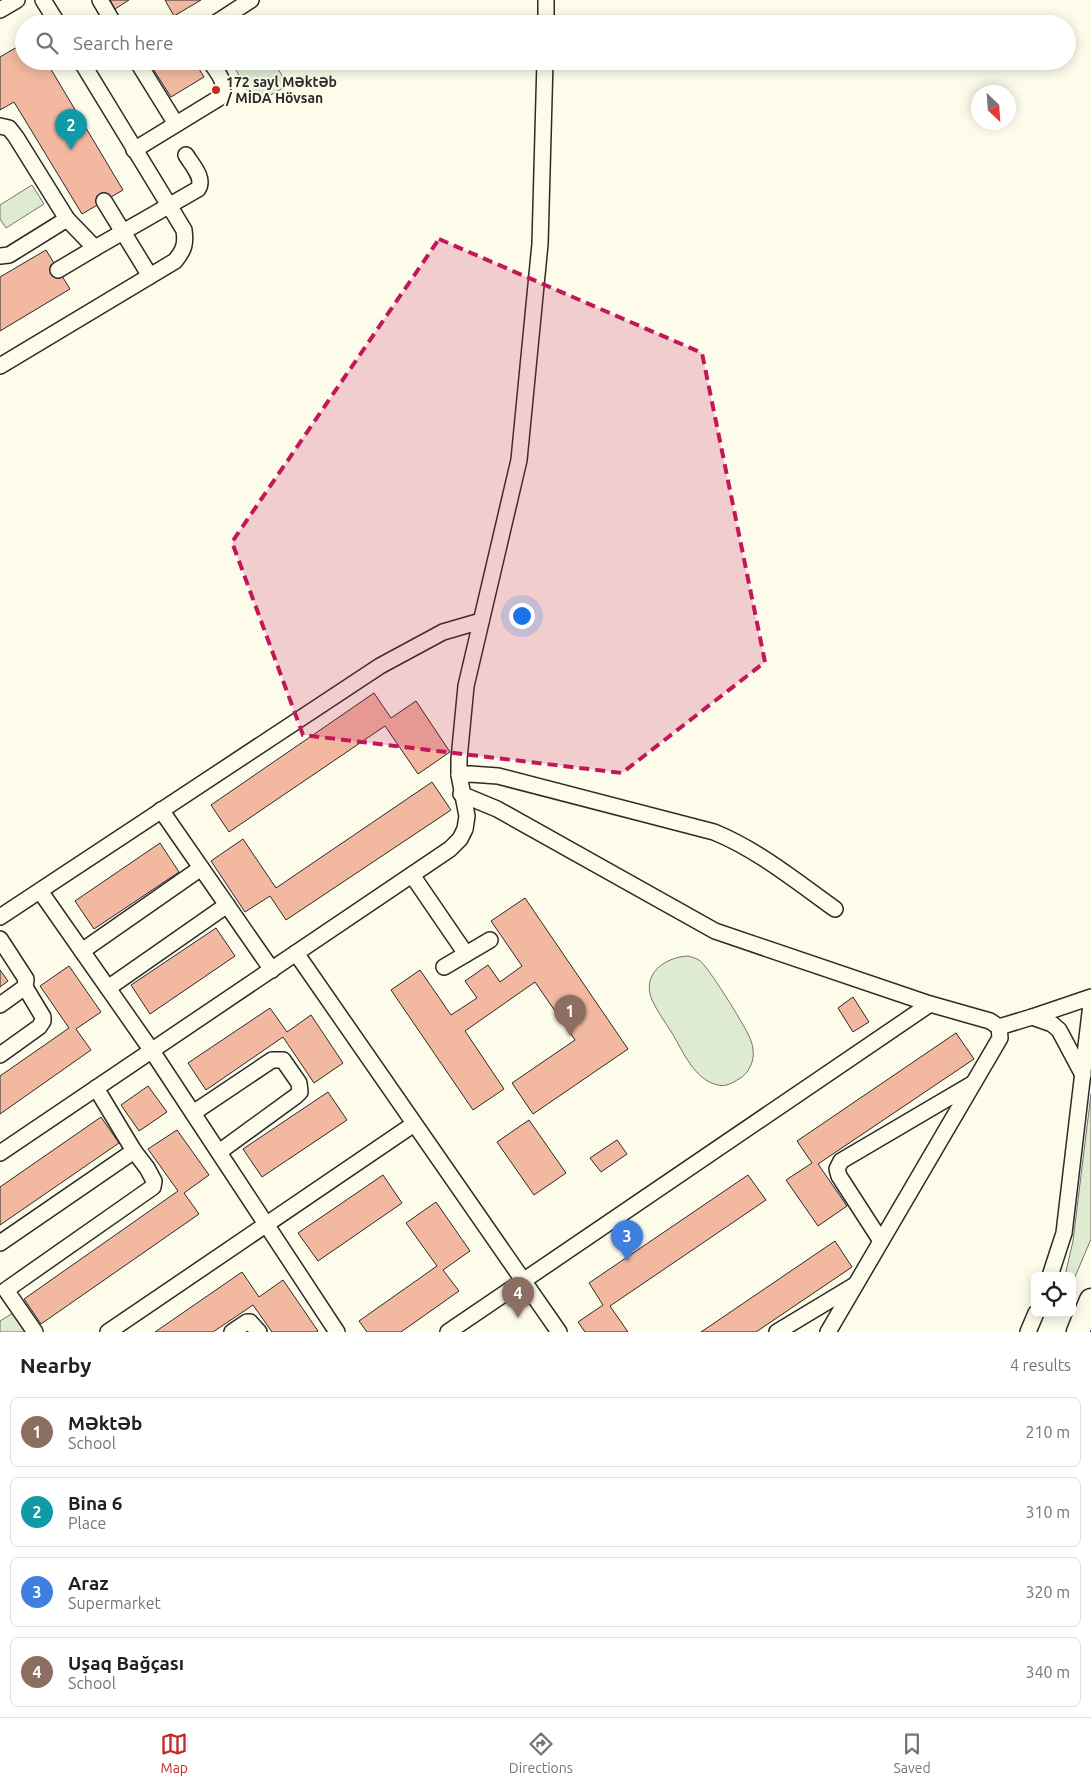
<!DOCTYPE html>
<meta charset="utf-8">
<style>
:root{--surface:#fff;--page:#f2f2f2;--text:#202124;--muted:#757577;--line:#e0e0e0;--accent:#c62828}
body{margin:0;font-family:Ubuntu,sans-serif;background:var(--page);color:var(--text)}
.controls{position:absolute;right:15px;bottom:15px;display:grid;overflow:hidden;border-radius:8px;box-shadow:0 2px 12px #0003}
.controls button{width:45px;height:45px;display:grid;place-items:center;padding:0;border:0;border-bottom:1px solid var(--line);background:var(--surface);color:var(--text);font:25px sans-serif}
.compass{position:absolute;left:971px;top:85px;width:45px;height:45px;border-radius:50%;background:var(--surface);box-shadow:0 2px 12px #0003;rotate:155deg}
.you{position:absolute;left:521px;top:615px;width:18px;height:18px;margin:-12px;border:4px solid #fff;border-radius:50%;background:#1a73e8;box-shadow:0 0 0 8px #1a73e833}
.badge{display:grid;place-items:center;width:32px;height:32px;border-radius:50%;background:var(--accent);color:#fff;font-size:16px;font-weight:700}
.pin{position:absolute;translate:-50% -41px;filter:drop-shadow(0 1px 2px #0008)}
.pin::after{content:'';position:absolute;top:26px;width:18px;height:15px;background:inherit;clip-path:polygon(0 0,100% 0,50% 100%)}
.list{margin:0;padding:0;list-style:none}
h2{display:flex;justify-content:space-between;align-items:center;height:65px;margin:0;padding:0 20px;font-size:21px}
h2 small{font-size:16px;font-weight:400;color:var(--muted)}
.list li{display:grid;grid-template-columns:32px 1fr auto;gap:15px;align-items:center;box-sizing:border-box;height:70px;margin:0 10px 10px;padding:0 10px;border:1px solid var(--line);border-radius:8px}
.list b{display:block;font-size:19px;white-space:nowrap}
.list p{margin:0;font-size:16px;white-space:nowrap;color:var(--muted)}
.list em{font-size:16px;font-style:normal;color:var(--muted)}
.icon{flex:none;width:28px;height:28px;fill:none;stroke:currentColor;stroke-width:2;stroke-linecap:round;stroke-linejoin:round}
.map{position:relative;flex:none;width:1091px;height:1332px;overflow:hidden}
.search{position:absolute;background:var(--surface);box-shadow:0 2px 12px #0003;left:15px;right:15px;top:15px;height:55px;display:flex;align-items:center;gap:12px;box-sizing:border-box;padding:0 18px;border-radius:28px;color:var(--muted);font-size:19px}
.sheet{height:385px;background:var(--surface)}
nav{display:flex;justify-content:space-around;align-items:center;box-sizing:border-box;height:70px;border-top:1px solid var(--line);background:var(--surface);font-size:14px;color:var(--muted)}
nav a{display:grid;justify-items:center;gap:2px}
nav .on{color:var(--accent)}
.map>svg:first-child{display:block}
.green{fill:#deebd1;stroke:#74746e}
.building{fill:#f2b8a0;stroke:#2b2b2b}
.lines{fill:none;stroke-linecap:round;stroke-linejoin:round}
.minor-casing{stroke:#2b2b2b;stroke-width:18}
.highway-casing{stroke:#2b2b2b;stroke-width:25}
.minor{stroke:#fdfbea;stroke-width:15}
.highway{stroke:#fdfbea;stroke-width:22}
.marked{fill:#c2185b;fill-opacity:0.2;stroke:#c2185b;stroke-width:4;stroke-dasharray:10 6;stroke-linejoin:round}
.poi-dot{fill:#c62828;stroke:#fdfbea;stroke-width:2}
.labels{text-anchor:middle;stroke-width:4;stroke-linejoin:round;paint-order:stroke}
.poi-label{font-size:14px;font-weight:bold;fill:#2b2b2b;stroke:#fdfbea;text-anchor:start}
</style>
<div class="map">
<svg width="1091" height="1332" viewBox="0 0 1091 1332">
<rect width="100%" height="100%" fill="#fdfbea"/>
<g class="green">
<path d="M231 61H273L288 85 255 104Z"/>
<path d="M32 185 44 204 6 228 0 219V205Z"/>
<path d="M688 956C691 957 696 958 699 960 708 966 743 1023 749 1036 751 1040 753 1046 753 1050 755 1061 748 1074 739 1079 732 1083 726 1087 718 1085 694 1080 683 1051 672 1033 665 1022 657 1011 652 1000 641 974 665 957 688 956Z"/>
<path d="M1091 1094V1239L1072 1284V1276H1065L1073 1241Z"/>
<path d="M13 1313 26 1332H0V1321Z"/>
</g>
<g class="building">
<path d="M110 0H129L115 9Z"/>
<path d="M165 0H201L174 16Z"/>
<path d="M24 43V61H46L123 190 82 214 14 102 0 110V57Z"/>
<path d="M148 61H194L204 77 171 97Z"/>
<path d="M46 250 70 289 0 331V277Z"/>
<path d="M374 693 391 718 416 701 450 752 418 774 385 726 229 832 211 805Z"/>
<path d="M432 782 451 810 286 920 270 896 245 912 211 861 243 839 276 888Z"/>
<path d="M160 843 179 872 94 929 75 901Z"/>
<path d="M525 898 628 1049 533 1114 512 1083 575 1040 535 982 465 1031 504 1089 473 1110 391 990 420 970 451 1015 477 998 465 981 488 965 500 982 522 966 491 921Z"/>
<path d="M216 928 235 956 150 1014 131 985Z"/>
<path d="M69 966 101 1012 76 1029 91 1050 0 1114V1076L69 1028 40 986Z"/>
<path d="M0 970 8 981 0 987Z"/>
<path d="M853 997 869 1022 853 1032 838 1008Z"/>
<path d="M270 1008 287 1032 311 1015 343 1063 314 1083 283 1037 206 1090 188 1063Z"/>
<path d="M956 1033 974 1059 818 1164 847 1206 818 1226 786 1180 812 1163 797 1141Z"/>
<path d="M148 1086 167 1112 139 1131 121 1105Z"/>
<path d="M328 1092 347 1120 262 1177 243 1149Z"/>
<path d="M101 1117 119 1143 0 1225V1187Z"/>
<path d="M529 1120 566 1173 534 1195 497 1142Z"/>
<path d="M177 1130 209 1175 184 1193 199 1214 41 1324 24 1299 178 1191 148 1149Z"/>
<path d="M617 1140 627 1154 601 1172 590 1158Z"/>
<path d="M383 1175 402 1203 318 1261 298 1233Z"/>
<path d="M748 1175 766 1200 610 1306 628 1332H585L578 1322 603 1305 589 1283Z"/>
<path d="M436 1202 470 1251 443 1270 459 1291 401 1332H367L359 1321 437 1266 406 1223Z"/>
<path d="M835 1241 852 1267 756 1332H701Z"/>
<path d="M242 1272 259 1297 283 1280 318 1331 316 1332H272L253 1305 213 1332H155Z"/>
</g>
<g class="lines">
<defs>
<g id="minor">
<path d="M43 0 58 24"/>
<path d="M100 0 114 24"/>
<path d="M546 0V24"/>
<path d="M0 10 17 0"/>
<path d="M214 24 251 0"/>
<path d="M137 61 176 124"/>
<path d="M0 126 9 128 16 137 67 219 95 248 198 189C205 178 192 165 186 155"/>
<path d="M134 150 219 98C229 83 218 74 210 61"/>
<path d="M104 201 150 276"/>
<path d="M0 256 9 255 67 219"/>
<path d="M58 270 95 248"/>
<path d="M0 366 175 261C184 250 186 244 184 230L81 61"/>
<path d="M459 775 470 774 498 776 714 832C758 850 796 881 835 909"/>
<path d="M461 794 497 809 715 931 930 1004 990 1021 999 1027 1000 1038 828 1332"/>
<path d="M161 810 272 970"/>
<path d="M412 875 466 954"/>
<path d="M40 891 152 1051 337 1332"/>
<path d="M0 917 380 666 443 632 481 621"/>
<path d="M0 939 26 979 25 987 0 1005"/>
<path d="M82 951 201 868"/>
<path d="M296 953 559 1332"/>
<path d="M444 967 490 940"/>
<path d="M108 988 227 905"/>
<path d="M1032 1017 1052 1024 1059 1030 1083 1075"/>
<path d="M999 1027 1032 1017 1091 997"/>
<path d="M0 1055 39 1027 43 1021V1017L25 987"/>
<path d="M193 1113 272 1060H283L299 1083 300 1092 296 1096 219 1152"/>
<path d="M0 1153 450 849 460 839 465 829 467 816 459 775V759L466 686 519 460 540 244 545 61"/>
<path d="M881 1241 839 1176 837 1169 841 1161 972 1084"/>
<path d="M0 1243 134 1151"/>
<path d="M1050 1276 1064 1233 1091 1004"/>
<path d="M35 1332 6 1290 153 1187 154 1181 147 1168 134 1151 96 1088"/>
<path d="M108 1332 414 1124"/>
<path d="M232 1332 247 1322H250L259 1332"/>
<path d="M448 1332 930 1004"/>
<path d="M777 1332 855 1285"/>
<path d="M1028 1332 1036 1313"/>
</g>
<path id="highway" d="M1078 1332 1091 1300"/>
</defs>
<use href="#minor" class="minor-casing"/>
<use href="#highway" class="highway-casing"/>
<use href="#minor" class="minor"/>
<use href="#highway" class="highway"/>
</g>
<path class="marked" d="M439 239 702 353 765 662 622 773 303 735 232 542Z"/>
<circle class="poi-dot" cx="216" cy="90" r="5"/>
<g class="labels">
<g class="poi-label">
<text x="226" y="87">172 sayl Məktəb<tspan x="226" dy="16">/ MİDA Hövsan</tspan></text>
</g>
</g>
</svg>
<div class="controls">
<button><svg class="icon" aria-label="locate" viewBox="0 0 24 24"><circle cx="12" cy="12" r="6"/><path d="M12 2v4M12 18v4M2 12h4M18 12h4"/></svg></button>
</div>
<svg class="compass" viewBox="-18 -18 36 36"><path d="M0-13l5 13h-10z" fill="#e53935"/><path d="M0 13l5-13h-10z" fill="#757577"/></svg>
<div class="you"></div>
<div class="pin badge" style="left:570px;top:1036px;background:#8d6e63">1</div>
<div class="pin badge" style="left:71px;top:150px;background:#0f9aa8">2</div>
<div class="pin badge" style="left:627px;top:1261px;background:#3f7fe0">3</div>
<div class="pin badge" style="left:518px;top:1318px;background:#8d6e63">4</div>
<div class="search"><svg class="icon" aria-label="search" viewBox="0 0 24 24"><circle cx="10" cy="10" r="6"/><path d="M15 15l6 6"/></svg>Search here</div>
</div>
<section class="sheet">
<h2>Nearby<small>4 results</small></h2>
<ul class="list">
<li><span class="badge" style="background:#8d6e63">1</span><div><b>Məktəb</b><p>School</p></div><em>210 m</em></li>
<li><span class="badge" style="background:#0f9aa8">2</span><div><b>Bina 6</b><p>Place</p></div><em>310 m</em></li>
<li><span class="badge" style="background:#3f7fe0">3</span><div><b>Araz</b><p>Supermarket</p></div><em>320 m</em></li>
<li><span class="badge" style="background:#8d6e63">4</span><div><b>Uşaq Bağçası</b><p>School</p></div><em>340 m</em></li>
</ul>
</section>
<nav>
<a class="on"><svg class="icon" aria-label="map" viewBox="0 0 24 24"><path d="M3 6l6-2 6 2 6-2v14l-6 2-6-2-6 2zM9 4v14M15 6v14"/></svg>Map</a>
<a><svg class="icon" aria-label="directions" viewBox="0 0 24 24"><path d="M12 3l9 9-9 9-9-9zM9 14v-3h6M13 9l2 2-2 2"/></svg>Directions</a>
<a><svg class="icon" aria-label="saved" viewBox="0 0 24 24"><path d="M7 4h10v16l-5-4-5 4z"/></svg>Saved</a>
</nav>
